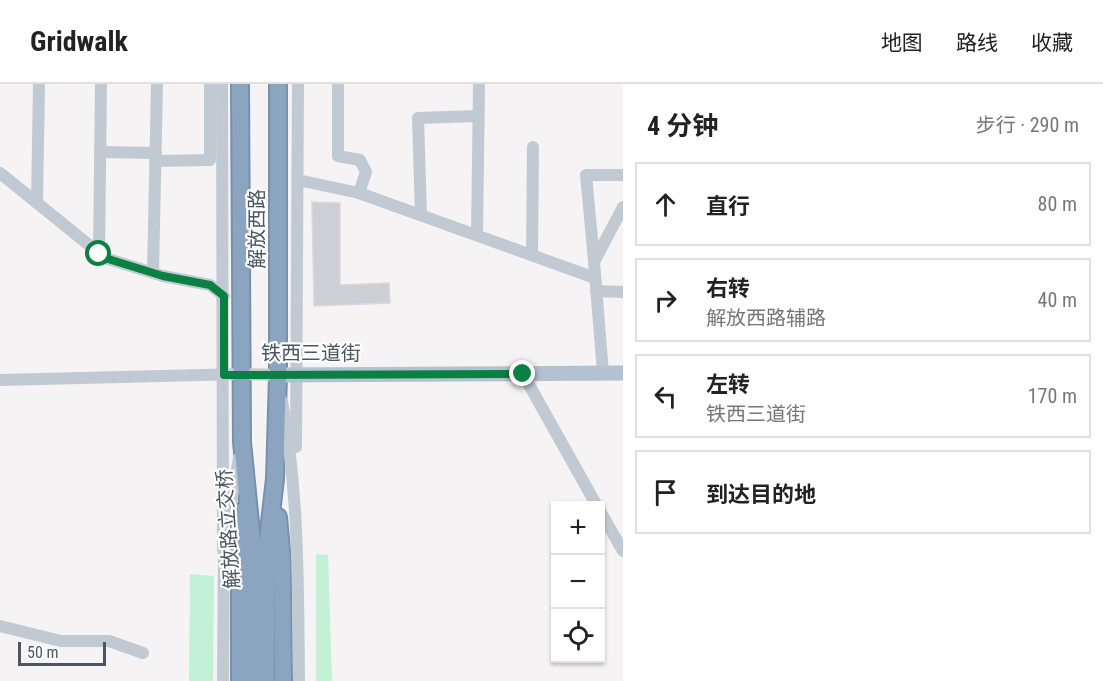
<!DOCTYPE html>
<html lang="zh">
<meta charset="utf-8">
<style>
:root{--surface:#fff;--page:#f2f2f2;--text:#222;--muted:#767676;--line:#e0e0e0}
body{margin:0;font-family:"Roboto Condensed","Noto Sans SC",sans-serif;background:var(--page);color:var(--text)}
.controls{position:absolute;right:18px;bottom:18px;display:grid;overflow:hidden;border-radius:0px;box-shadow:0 2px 4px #0004}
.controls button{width:54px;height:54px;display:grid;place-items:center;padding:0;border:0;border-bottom:2px solid var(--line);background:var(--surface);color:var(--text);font:30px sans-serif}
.scale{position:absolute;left:18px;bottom:15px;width:88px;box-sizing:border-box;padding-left:6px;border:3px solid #4a5661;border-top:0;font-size:16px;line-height:21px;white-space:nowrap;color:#4a5661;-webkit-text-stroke:4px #fff;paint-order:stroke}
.stop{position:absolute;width:18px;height:18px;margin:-14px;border:4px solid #0b8043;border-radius:50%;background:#fff}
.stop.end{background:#0b8043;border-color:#fff;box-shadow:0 2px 6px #0008}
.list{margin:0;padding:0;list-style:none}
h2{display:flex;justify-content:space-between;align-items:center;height:78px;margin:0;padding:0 24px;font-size:26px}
h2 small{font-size:20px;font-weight:400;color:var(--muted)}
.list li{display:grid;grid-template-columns:39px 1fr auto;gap:18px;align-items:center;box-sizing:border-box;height:84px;margin:0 12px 12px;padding:0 12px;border:2px solid var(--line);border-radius:0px}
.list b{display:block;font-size:22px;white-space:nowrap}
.list p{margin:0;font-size:20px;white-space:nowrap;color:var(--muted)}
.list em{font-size:20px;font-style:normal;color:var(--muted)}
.icon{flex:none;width:33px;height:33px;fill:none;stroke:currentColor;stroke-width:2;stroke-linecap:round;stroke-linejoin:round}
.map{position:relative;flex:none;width:623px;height:597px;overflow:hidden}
header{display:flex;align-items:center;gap:36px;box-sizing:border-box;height:84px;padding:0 30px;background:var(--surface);border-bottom:2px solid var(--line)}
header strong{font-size:28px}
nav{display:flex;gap:33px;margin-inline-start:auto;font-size:21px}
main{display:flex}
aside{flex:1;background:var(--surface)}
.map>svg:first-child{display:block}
.green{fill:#c3f1d5}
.building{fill:#cdcfd5;stroke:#d7d9de;stroke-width:1.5}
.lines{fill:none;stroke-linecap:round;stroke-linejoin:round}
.highway-casing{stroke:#7690ad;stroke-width:20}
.minor{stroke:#c1cad2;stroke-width:12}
.major{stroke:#b3c2d1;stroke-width:15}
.highway{stroke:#8ba5c1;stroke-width:16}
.route{stroke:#0b8043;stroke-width:8}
.labels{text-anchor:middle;stroke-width:4.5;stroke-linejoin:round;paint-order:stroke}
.street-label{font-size:20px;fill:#4a5661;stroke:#fff}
</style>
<header>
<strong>Gridwalk</strong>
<nav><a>地图</a><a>路线</a><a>收藏</a></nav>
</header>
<main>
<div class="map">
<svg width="623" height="597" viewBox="0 0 623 597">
<rect width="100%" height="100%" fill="#f5f3f3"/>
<g class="green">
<path d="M316 470 328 471 332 597H316Z"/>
<path d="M190 490 214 492 213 597H189Z"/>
</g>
<path class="building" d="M312 118 340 119V201L389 199 390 219 314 222Z"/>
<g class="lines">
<defs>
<g id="highway">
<path d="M240 0 242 358 252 459 255 597"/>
<path d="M278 433 282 477 283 597"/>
<path d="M240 597V428"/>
<path d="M266 597V472L275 395 278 291V0"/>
</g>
</defs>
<use href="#highway" class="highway-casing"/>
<g class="minor">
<path d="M222 0 223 466"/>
<path d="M338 0V72L360 76 366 88 359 109"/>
<path d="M100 68 156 69"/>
<path d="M155 77 210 76V0"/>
<path d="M0 89 105 174 163 192 210 201 224 212"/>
<path d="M298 96 359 109 595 194"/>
<path d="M37 119 39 0"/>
<path d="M421 131 418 34 478 32"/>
<path d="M477 151 479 0"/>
<path d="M99 170 101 0"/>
<path d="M532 171 533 63"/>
<path d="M594 176 586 91H623"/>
<path d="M153 189 157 0"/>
<path d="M596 207 623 208"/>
<path d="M603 289 594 178 623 123"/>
<path d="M523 290 597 422"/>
<path d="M0 296 242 290 278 291 279 297"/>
<path d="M282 317C299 409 298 503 299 597"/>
<path d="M296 363 298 0"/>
<path d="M600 427 623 467"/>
<path d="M228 434 239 374"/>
<path d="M0 542 61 557H109L143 569"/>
<path d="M223 597 224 460"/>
</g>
<path class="major" d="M278 291 623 289"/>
<use href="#highway" class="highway"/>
</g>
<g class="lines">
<path class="route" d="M99 170 105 174 163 192 210 201 224 212V291L523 290"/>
</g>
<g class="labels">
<g class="street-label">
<text transform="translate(257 145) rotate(-90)" y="7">解放西路</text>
<text x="311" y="276">铁西三道街</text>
<text transform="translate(228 445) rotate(-94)" y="7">解放路立交桥</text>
</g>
</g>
</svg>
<div class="controls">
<button>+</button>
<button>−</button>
<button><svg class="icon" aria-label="locate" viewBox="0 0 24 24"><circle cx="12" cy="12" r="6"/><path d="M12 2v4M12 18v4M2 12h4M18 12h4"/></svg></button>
</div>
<div class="scale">50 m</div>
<div class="stop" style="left:99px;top:170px"></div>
<div class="stop end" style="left:523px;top:290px"></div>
</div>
<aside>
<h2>4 分钟<small>步行 · 290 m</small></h2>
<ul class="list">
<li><svg class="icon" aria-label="ahead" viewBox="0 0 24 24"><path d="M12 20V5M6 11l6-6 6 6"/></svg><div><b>直行</b></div><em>80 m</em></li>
<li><svg class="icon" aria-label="right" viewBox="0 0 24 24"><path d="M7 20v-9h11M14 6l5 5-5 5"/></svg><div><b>右转</b><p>解放西路辅路</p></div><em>40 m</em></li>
<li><svg class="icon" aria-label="left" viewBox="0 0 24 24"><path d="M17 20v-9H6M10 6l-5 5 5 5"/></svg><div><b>左转</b><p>铁西三道街</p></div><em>170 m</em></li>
<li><svg class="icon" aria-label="arrive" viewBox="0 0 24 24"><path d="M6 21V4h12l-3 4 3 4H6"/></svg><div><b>到达目的地</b></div></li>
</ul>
</aside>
</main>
